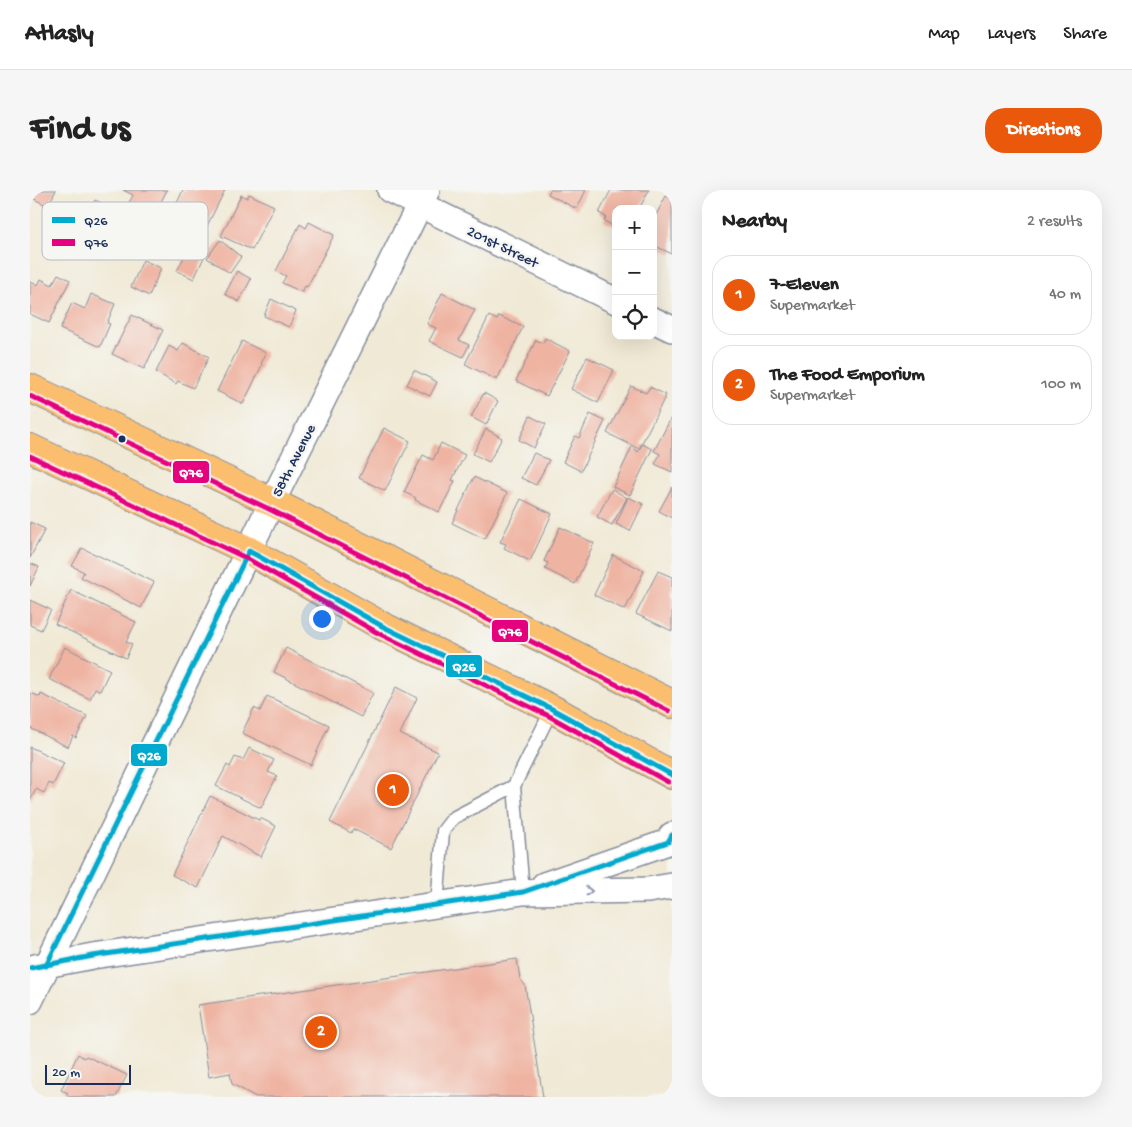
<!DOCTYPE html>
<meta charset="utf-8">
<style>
:root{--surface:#fff;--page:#f6f6f6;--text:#222;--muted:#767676;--line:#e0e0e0;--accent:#ea580c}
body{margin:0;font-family:"Gochi Hand",sans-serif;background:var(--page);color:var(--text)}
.controls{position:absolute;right:15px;top:15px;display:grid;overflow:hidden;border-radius:10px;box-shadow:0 5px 20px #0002}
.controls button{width:45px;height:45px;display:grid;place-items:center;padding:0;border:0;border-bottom:1px solid var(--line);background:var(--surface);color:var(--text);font:25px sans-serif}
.scale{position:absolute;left:15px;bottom:12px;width:86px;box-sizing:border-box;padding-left:5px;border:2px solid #1b2f5e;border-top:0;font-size:14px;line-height:18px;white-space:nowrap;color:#1b2f5e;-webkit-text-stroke:4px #f6f6f2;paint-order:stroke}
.you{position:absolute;left:291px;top:428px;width:18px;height:18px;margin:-12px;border:4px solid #fff;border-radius:50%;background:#1a73e8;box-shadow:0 0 0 8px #1a73e833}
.badge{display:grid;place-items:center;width:32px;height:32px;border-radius:50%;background:var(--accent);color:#fff;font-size:16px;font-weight:700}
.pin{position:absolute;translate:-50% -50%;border:2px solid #fff;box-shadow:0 1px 5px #0006}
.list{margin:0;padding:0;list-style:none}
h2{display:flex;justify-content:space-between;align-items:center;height:65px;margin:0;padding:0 20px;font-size:21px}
h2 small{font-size:16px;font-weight:400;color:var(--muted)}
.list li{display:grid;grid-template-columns:32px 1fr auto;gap:15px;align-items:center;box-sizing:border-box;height:80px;margin:0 10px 10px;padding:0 10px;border:1px solid var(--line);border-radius:20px}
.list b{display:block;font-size:19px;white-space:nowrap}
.list p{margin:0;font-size:16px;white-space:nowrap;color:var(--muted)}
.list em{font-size:16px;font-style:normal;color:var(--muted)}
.icon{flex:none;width:28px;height:28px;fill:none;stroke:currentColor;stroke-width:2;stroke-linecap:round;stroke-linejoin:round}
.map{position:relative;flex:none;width:642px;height:907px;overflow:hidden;border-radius:20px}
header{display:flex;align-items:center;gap:30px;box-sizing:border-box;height:70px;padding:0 25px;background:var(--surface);border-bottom:1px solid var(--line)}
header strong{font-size:24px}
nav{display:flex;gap:28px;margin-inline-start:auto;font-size:18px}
.intro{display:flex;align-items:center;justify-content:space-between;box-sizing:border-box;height:120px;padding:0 30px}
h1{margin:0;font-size:35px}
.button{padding:12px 22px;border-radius:20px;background:var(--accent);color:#fff;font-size:18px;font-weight:700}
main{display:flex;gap:30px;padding:0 30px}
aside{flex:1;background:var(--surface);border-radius:20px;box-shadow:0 5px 20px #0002}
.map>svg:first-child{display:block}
.building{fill:#efb3a1}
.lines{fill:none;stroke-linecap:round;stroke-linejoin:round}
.service-casing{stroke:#868c9a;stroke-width:15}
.minor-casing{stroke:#868c9a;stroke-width:28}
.primary-casing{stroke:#868c9a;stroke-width:30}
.service{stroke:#fff;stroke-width:12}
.minor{stroke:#fff;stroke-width:25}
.primary{stroke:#fbbe6e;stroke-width:28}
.bus-1-casing{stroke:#f6f6f2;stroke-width:9}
.bus-2-casing{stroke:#f6f6f2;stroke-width:9}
.bus-1{stroke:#00a9ce;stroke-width:5}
.bus-2{stroke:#e5007d;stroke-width:5}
.oneway{stroke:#8d97ae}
.bus-dot{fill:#1b2f5e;stroke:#f6f6f2;stroke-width:2}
.labels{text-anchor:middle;stroke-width:5;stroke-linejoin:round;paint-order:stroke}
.street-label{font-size:15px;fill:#1b2f5e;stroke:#f6f6f2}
.key{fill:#f6f6f2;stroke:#b4bac6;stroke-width:1}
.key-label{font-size:14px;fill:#1b2f5e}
.line-badge{stroke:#f6f6f2;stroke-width:2}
.badge-label{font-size:14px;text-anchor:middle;font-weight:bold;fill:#fff}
</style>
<header>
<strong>Atlasly</strong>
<nav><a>Map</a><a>Layers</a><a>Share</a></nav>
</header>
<div class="intro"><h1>Find us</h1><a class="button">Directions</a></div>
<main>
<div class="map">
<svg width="642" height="907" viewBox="0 0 642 907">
<rect width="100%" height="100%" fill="#f6f6f2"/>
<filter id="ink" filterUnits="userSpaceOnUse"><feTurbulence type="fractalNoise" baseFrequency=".02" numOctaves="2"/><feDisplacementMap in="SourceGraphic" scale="10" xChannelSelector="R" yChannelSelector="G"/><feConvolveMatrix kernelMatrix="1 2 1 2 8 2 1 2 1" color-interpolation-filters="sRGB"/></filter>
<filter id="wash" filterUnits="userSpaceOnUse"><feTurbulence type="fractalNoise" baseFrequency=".0096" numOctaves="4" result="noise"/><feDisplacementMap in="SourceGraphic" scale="20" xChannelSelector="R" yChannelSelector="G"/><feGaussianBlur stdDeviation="1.12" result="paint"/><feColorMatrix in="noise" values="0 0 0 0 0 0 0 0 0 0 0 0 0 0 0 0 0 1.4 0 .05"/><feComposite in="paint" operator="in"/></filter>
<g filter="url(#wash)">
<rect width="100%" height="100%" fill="#f0e9d5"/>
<g id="blocks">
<g class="building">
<path d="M6 0H26L18 16 2 8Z"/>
<path d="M93 0H137L128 18 126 16 120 28 97 17 103 5Z"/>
<path d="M153 0H195L175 40 142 24Z"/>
<path d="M520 0H556L547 19 518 4Z"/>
<path d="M581 0H619L609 19H586V37L574 31 576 27 569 23Z"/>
<path d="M219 4 244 16 222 60 191 46 211 5 217 8Z"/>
<path d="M636 6 642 9V64L623 55V31Z"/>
<path d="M65 10 80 17 67 43 52 36Z"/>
<path d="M279 32 304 45 277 97 275 96 272 102 252 93 256 86 246 81 270 34 276 38Z"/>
<path d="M190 50 211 67 200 83 177 68Z"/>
<path d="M159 57 175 65 164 89 147 81Z"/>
<path d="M113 70 131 78 119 106 101 97Z"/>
<path d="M207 81 221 89 209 112 195 104Z"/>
<path d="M28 84 40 90 19 133 0 124V92L8 95 11 89 22 95Z"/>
<path d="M412 103 445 120 429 150 439 155 433 167 399 151 406 138 397 134Z"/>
<path d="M61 104 85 114 77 133 80 134 70 157 30 139 42 113 55 119Z"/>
<path d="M241 109 266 121 259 137 234 126Z"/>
<path d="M102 125 133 140 114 179 82 164Z"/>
<path d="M459 126 467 130 469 126 493 137 467 190 435 174Z"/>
<path d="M515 148 540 161 517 206 486 191 506 150 513 153Z"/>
<path d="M212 151 236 163 231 174 232 175 213 214 187 201Z"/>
<path d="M153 153 179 167 163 198 148 191 146 194 126 182 139 156 148 161Z"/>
<path d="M557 167 584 180 568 213 541 199Z"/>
<path d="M384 180 407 192 400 206 377 195Z"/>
<path d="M601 196 616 203 620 197 636 205 609 259 577 243Z"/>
<path d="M454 203 468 211 456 235 441 227Z"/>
<path d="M560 224 575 231 551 281 533 272 545 246 549 248Z"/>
<path d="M500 226 516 234 504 258 489 250Z"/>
<path d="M642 226V282L625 274 630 264 624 261Z"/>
<path d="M354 238 380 251 355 301 329 288Z"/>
<path d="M456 239 472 248 459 272 443 264Z"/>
<path d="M411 253 435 265 422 290 425 291 409 322 385 310 386 308 374 302 393 265 403 270Z"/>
<path d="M612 254 622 259 600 305 583 297 602 257 608 262Z"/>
<path d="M504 263 519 270 506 295 491 288Z"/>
<path d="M444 287 477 303 455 349 422 333Z"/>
<path d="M642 297V328L629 321Z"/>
<path d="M582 299 597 308 582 335 567 327Z"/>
<path d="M598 307 613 314 600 341 586 334Z"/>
<path d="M491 309 522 324 500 371 474 358 476 354 470 352Z"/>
<path d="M0 332 15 339 0 368Z"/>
<path d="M530 337 564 353 545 394 515 379 518 373 514 371Z"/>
<path d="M52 358 124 392 111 418 51 387 54 382 42 376Z"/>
<path d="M583 365 614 381 595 420 564 405Z"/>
<path d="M0 373 9 377 0 396Z"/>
<path d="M628 381 642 387V441L606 424Z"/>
<path d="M41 400 106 432 96 452 102 454 96 468 25 434Z"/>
<path d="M0 410 21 420 11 440 0 435Z"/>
<path d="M35 457 80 480 70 501 65 498 60 509 19 489Z"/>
<path d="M256 458 343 503 331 527 244 482Z"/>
<path d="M366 497 387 508 370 544 408 562 361 658 323 639 321 643 300 632Z"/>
<path d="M1 503 10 507 11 504 57 526 46 548 43 546 38 557 0 538Z"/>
<path d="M237 506 299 535 281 575 212 543 224 518 230 521Z"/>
<path d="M0 557 34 573 23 595 19 593 14 603 6 599 0 611Z"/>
<path d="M219 558 244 570 238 582 247 586 231 618 186 596 197 575 200 577 205 567 213 570Z"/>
<path d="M180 606 229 630 230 628 246 636 231 667 193 646 168 698 142 685Z"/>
<path d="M487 769 490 789 495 795 513 907H226L202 894 200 883 179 887 168 815Z"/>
<path d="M48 864 54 868 56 866 97 885 86 907H40L36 905 38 903 31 900Z"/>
</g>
</g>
</g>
<g filter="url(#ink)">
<use href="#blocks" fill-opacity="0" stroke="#868c9a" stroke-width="1"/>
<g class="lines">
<defs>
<g id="service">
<path d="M493 702 484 596 522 519"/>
<path d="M407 715 413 641 423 628 484 596"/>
</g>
<g id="minor">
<path d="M360 0 586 111"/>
<path d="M623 130 642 139"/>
<path d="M514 695 638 652 642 645"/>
<path d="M5 777 63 766 493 702 618 700 642 696"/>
<path d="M0 811 242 312 397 0"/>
</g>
<g id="primary">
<path d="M0 198 242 312 642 514"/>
<path d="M0 258 219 361 352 436 522 519 642 585"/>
</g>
</defs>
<use href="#service" class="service-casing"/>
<use href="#minor" class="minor-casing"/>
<use href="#primary" class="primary-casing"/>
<use href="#service" class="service"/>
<use href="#minor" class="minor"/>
<use href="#primary" class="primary"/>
<defs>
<g id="bus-1">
<path d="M16 776 219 361 352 436 522 519 642 585"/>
<path d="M0 778 63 766 493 702 638 652 642 645"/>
</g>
<g id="bus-2">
<path d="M0 206 239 319 639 521"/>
<path d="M0 266 216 368 348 443 519 526 638 592"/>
</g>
</defs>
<use href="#bus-1" class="bus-1-casing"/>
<use href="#bus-2" class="bus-2-casing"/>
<use href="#bus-1" class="bus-1"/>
<use href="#bus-2" class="bus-2"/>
</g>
<defs><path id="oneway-chevron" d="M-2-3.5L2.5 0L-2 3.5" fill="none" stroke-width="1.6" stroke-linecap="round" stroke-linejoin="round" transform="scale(1.25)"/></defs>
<use class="oneway" href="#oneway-chevron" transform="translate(559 701) rotate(-1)"/>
</g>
<circle class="bus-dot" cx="92" cy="249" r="4.5"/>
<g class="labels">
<g class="street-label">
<text transform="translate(473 56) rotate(26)" y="5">201st Street</text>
<text transform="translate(263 270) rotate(-63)" y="5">58th Avenue</text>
</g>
</g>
<rect x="12" y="12" width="166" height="58" rx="8" class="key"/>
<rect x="22" y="27" width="23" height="6" fill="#00a9ce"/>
<rect x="22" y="49" width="23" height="7" fill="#e5007d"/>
<g class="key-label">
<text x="54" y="35">Q26</text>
<text x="54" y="57">Q76</text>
</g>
<g class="line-badge">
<rect x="142" y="270" width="38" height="24" rx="5" fill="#e5007d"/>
<rect x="461" y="429" width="38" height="24" rx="5" fill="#e5007d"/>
<rect x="415" y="464" width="38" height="24" rx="5" fill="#00a9ce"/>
<rect x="100" y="553" width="38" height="24" rx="5" fill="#00a9ce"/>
</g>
<g class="badge-label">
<text x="161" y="287">Q76</text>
<text x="480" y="446">Q76</text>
<text x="434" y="481">Q26</text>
<text x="119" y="570">Q26</text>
</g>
</svg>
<div class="controls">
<button>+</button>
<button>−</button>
<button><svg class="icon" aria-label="locate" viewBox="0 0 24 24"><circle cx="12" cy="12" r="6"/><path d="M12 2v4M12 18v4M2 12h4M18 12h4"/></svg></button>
</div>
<div class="scale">20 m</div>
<div class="you"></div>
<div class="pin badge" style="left:363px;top:600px">1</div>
<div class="pin badge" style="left:291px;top:842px">2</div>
</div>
<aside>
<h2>Nearby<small>2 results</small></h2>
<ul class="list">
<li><span class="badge">1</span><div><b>7-Eleven</b><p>Supermarket</p></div><em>40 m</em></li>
<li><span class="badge">2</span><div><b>The Food Emporium</b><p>Supermarket</p></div><em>100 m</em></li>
</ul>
</aside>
</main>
